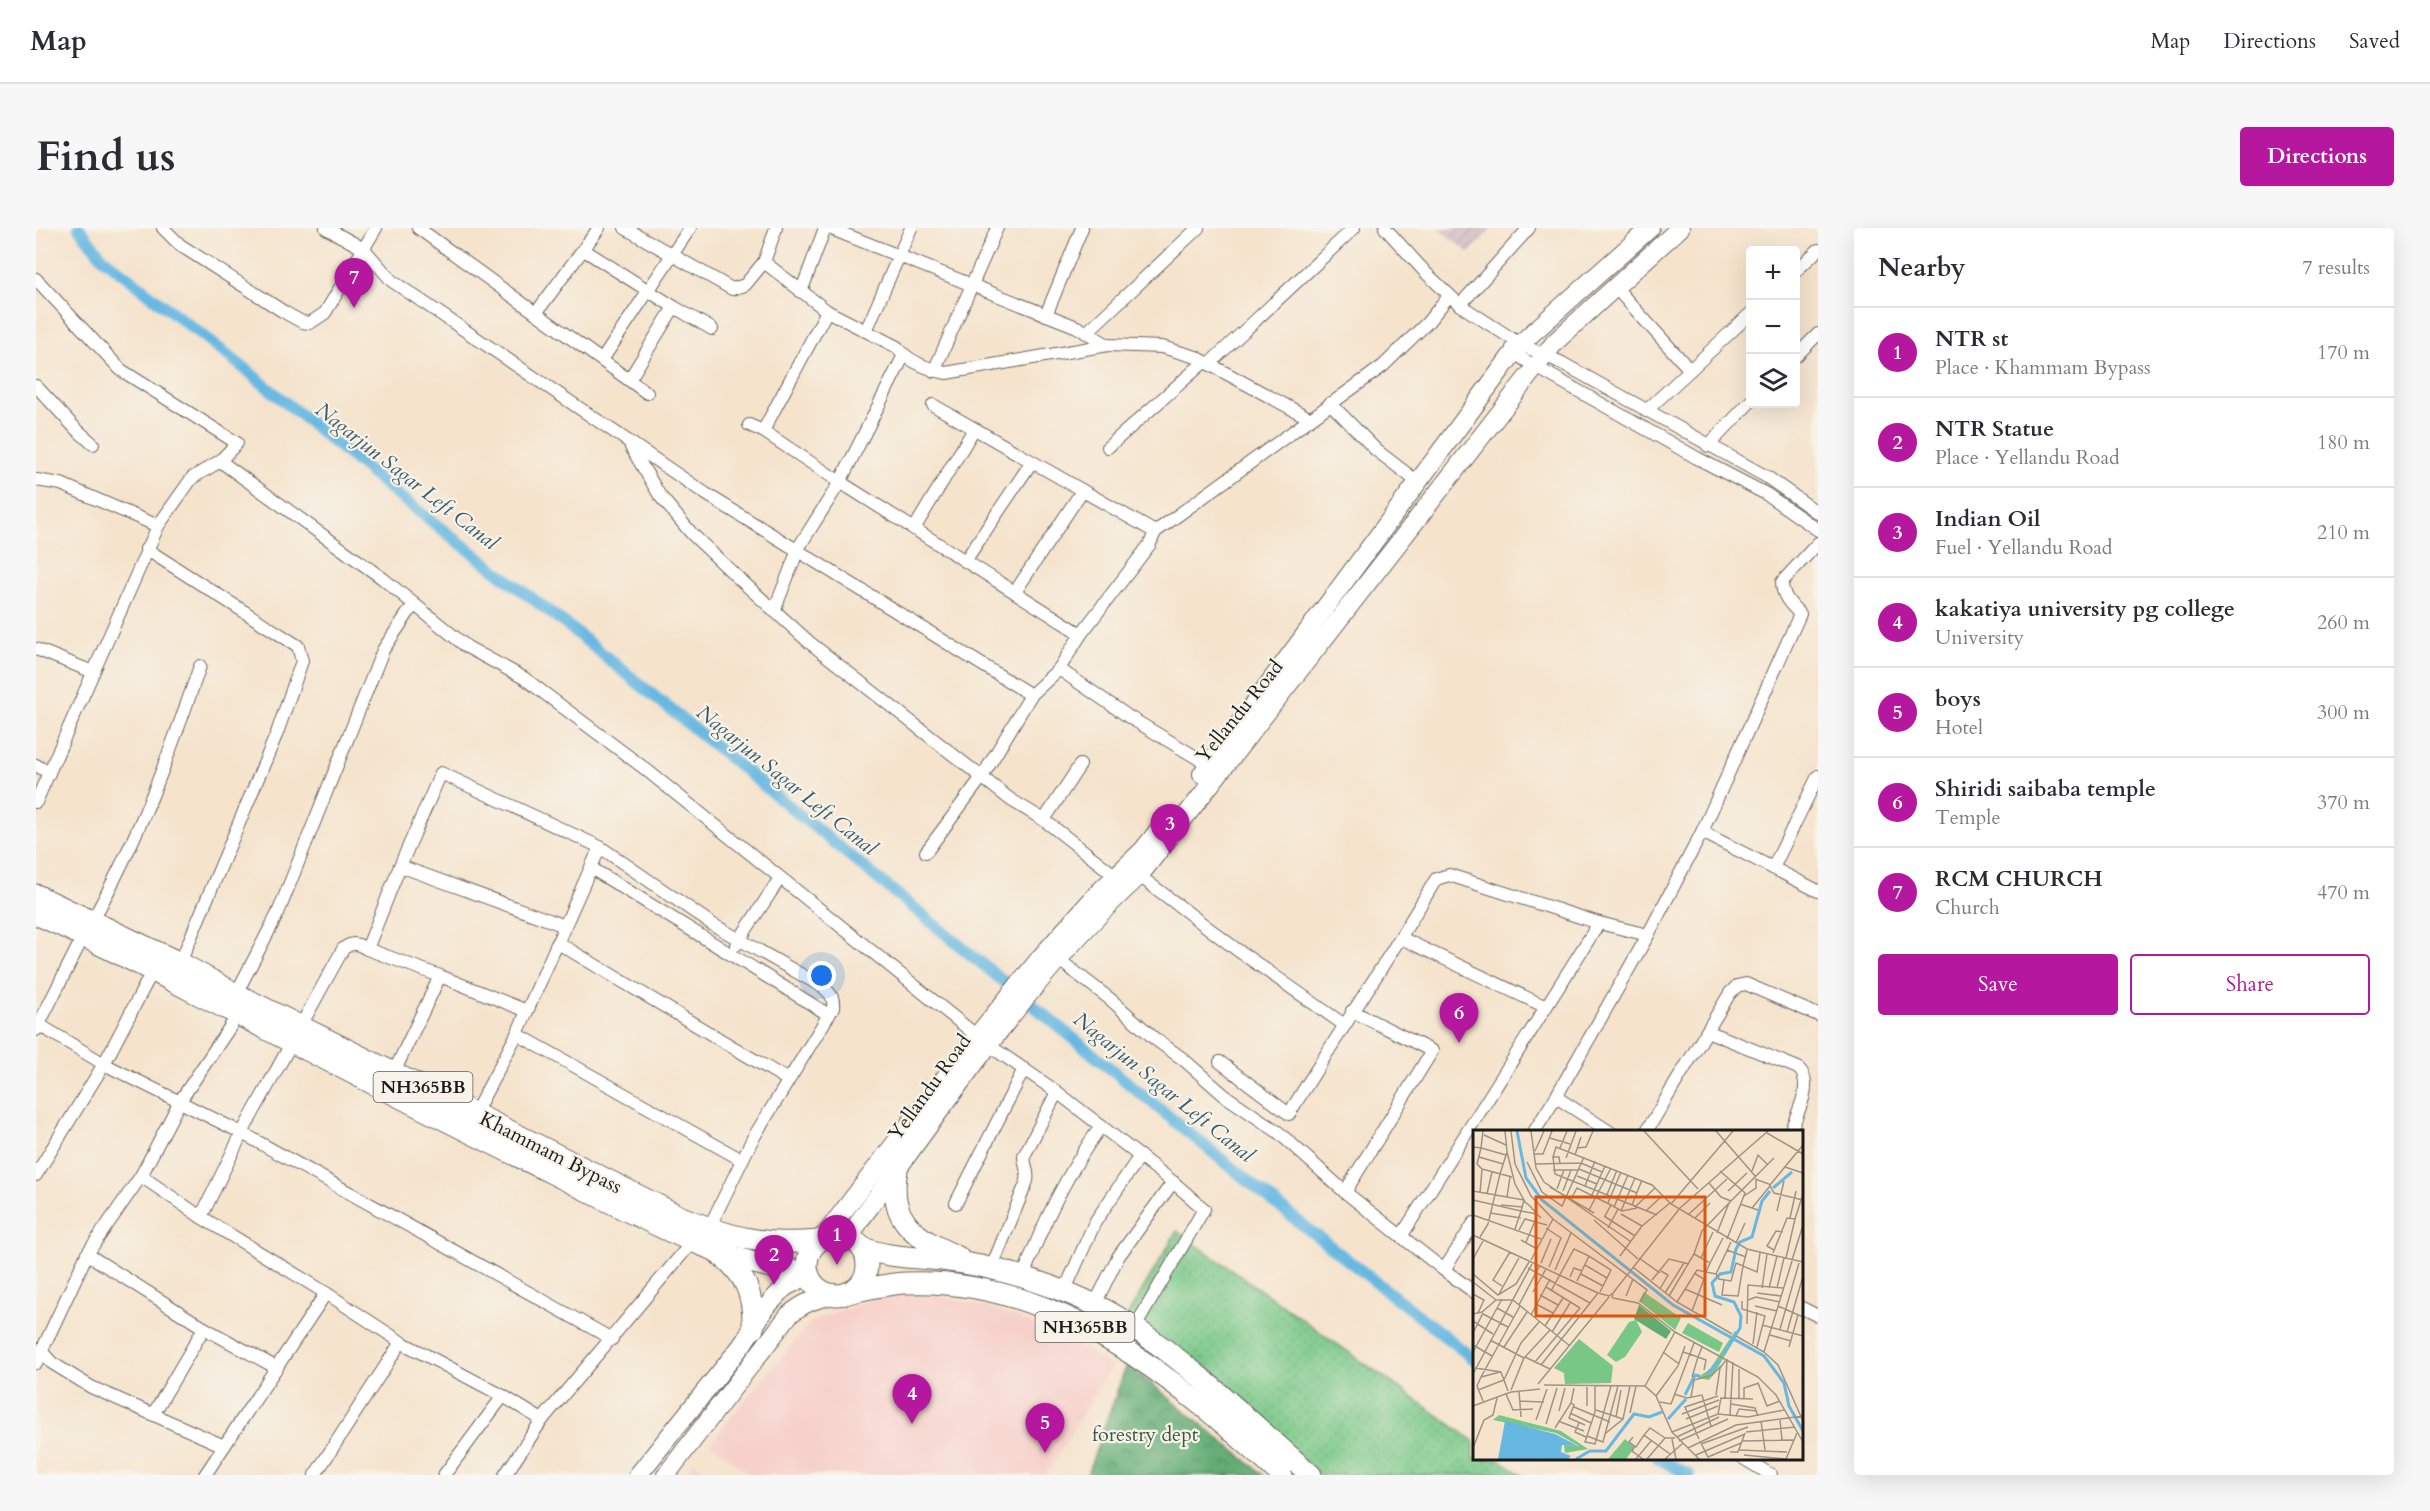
<!DOCTYPE html>
<meta charset="utf-8">
<style>
:root{--surface:#fff;--page:#f7f7f7;--text:#2b2b33;--muted:#7c7c81;--line:#e1e1e2;--accent:#b5179e}
body{margin:0;font-family:Cardo,serif;background:var(--page);color:var(--text)}
.controls{position:absolute;right:18px;top:18px;display:grid;overflow:hidden;border-radius:6px;box-shadow:0 6px 24px #0002}
.controls button{width:54px;height:54px;display:grid;place-items:center;padding:0;border:0;border-bottom:2px solid var(--line);background:var(--surface);color:var(--text);font:30px sans-serif}
.you{position:absolute;left:786px;top:748px;width:21px;height:21px;margin:-15px;border:4px solid #fff;border-radius:50%;background:#1a73e8;box-shadow:0 0 0 9px #1a73e833}
.badge{display:grid;place-items:center;width:39px;height:39px;border-radius:50%;background:var(--accent);color:#fff;font-size:20px;font-weight:700}
.pin{position:absolute;translate:-50% -50px;filter:drop-shadow(0 2px 3px #0008)}
.pin::after{content:'';position:absolute;top:32px;width:21px;height:18px;background:inherit;clip-path:polygon(0 0,100% 0,50% 100%)}
.list{margin:0;padding:0;list-style:none}
h2{display:flex;justify-content:space-between;align-items:center;height:78px;margin:0;padding:0 24px;font-size:26px}
h2 small{font-size:20px;font-weight:400;color:var(--muted)}
.list li{display:grid;grid-template-columns:39px 1fr auto;gap:18px;align-items:center;box-sizing:border-box;height:90px;padding:0 24px;border-top:2px solid var(--line)}
.list b{display:block;font-size:22px;white-space:nowrap}
.list p{margin:0;font-size:20px;white-space:nowrap;color:var(--muted)}
.list em{font-size:20px;font-style:normal;color:var(--muted)}
.actions{display:flex;gap:12px;padding:18px 24px}
.actions a{flex:1;padding:14px 0;border:2px solid var(--accent);border-radius:6px;text-align:center;font-size:21px;color:var(--accent)}
.actions .main{background:var(--accent);color:#fff}
.icon{flex:none;width:33px;height:33px;fill:none;stroke:currentColor;stroke-width:2;stroke-linecap:round;stroke-linejoin:round}
.map{position:relative;flex:none;width:1782px;height:1247px;overflow:hidden;border-radius:6px}
header{display:flex;align-items:center;gap:36px;box-sizing:border-box;height:84px;padding:0 30px;background:var(--surface);border-bottom:2px solid var(--line)}
header strong{font-size:28px}
nav{display:flex;gap:33px;margin-inline-start:auto;font-size:21px}
.intro{display:flex;align-items:center;justify-content:space-between;box-sizing:border-box;height:144px;padding:0 36px}
h1{margin:0;font-size:42px}
.button{padding:15px 27px;border-radius:6px;background:var(--accent);color:#fff;font-size:21px;font-weight:700}
main{display:flex;gap:36px;padding:0 36px}
aside{flex:1;background:var(--surface);border-radius:6px;box-shadow:0 6px 24px #0002}
.map>svg:first-child{display:block}
.built{fill:#f7d0cb}
.industrial{fill:url(#industrial-furrows)}
.grass{fill:url(#grass-dots);stroke:#4a7252;stroke-width:1.5}
.forest{fill:url(#forest-crowns);stroke:#3f6448;stroke-width:1.5}
.lines{fill:none;stroke-linecap:round;stroke-linejoin:round}
.canal{stroke:#66b8e2;stroke-width:12}
.minor-casing{stroke:#68625a;stroke-width:14}
.secondary-casing{stroke:#68625a;stroke-width:20}
.trunk-casing{stroke:#68625a;stroke-width:23}
.minor{stroke:#fff;stroke-width:12}
.secondary{stroke:#fff;stroke-width:18}
.trunk{stroke:#fff;stroke-width:21}
.labels{text-anchor:middle;stroke-width:4.5;stroke-linejoin:round;paint-order:stroke}
.shield{fill:#f7f3e8;stroke:#5e5c59;stroke-width:1.5}
.shield-label{font-size:18px;font-weight:bold;fill:#1c1c1c}
.street-label{font-size:20px;fill:#1c1c1c;stroke:#f7f3e8}
.park-label{font-size:20px;fill:#3c5841;stroke:#f7f3e8}
.water-label{font-size:21px;font-style:italic;fill:#3a5a6b;stroke:#f7f3e8}
.inset-river{fill:none;stroke:#66b8e2;stroke-width:3}
.inset-road{fill:none;stroke:#9e9386;stroke-width:1.5}
.view{fill:#de560d;fill-opacity:0.15;stroke:#de560d;stroke-width:3}
.inset-edge{fill:none;stroke:#1c1c1c;stroke-width:3}
</style>
<header>
<strong>Map</strong>
<nav><a>Map</a><a>Directions</a><a>Saved</a></nav>
</header>
<div class="intro"><h1>Find us</h1><a class="button">Directions</a></div>
<main>
<div class="map">
<svg width="1782" height="1247" viewBox="0 0 1782 1247">
<defs>
<pattern id="industrial-furrows" width="10" height="10" patternUnits="userSpaceOnUse" patternTransform="scale(1.5)"><rect width="10" height="10" fill="#d2bec2"/><path d="M-1 1l2-2M0 10L10 0M9 11l2-2" fill="none" stroke="#b4a3a6"/></pattern>
<pattern id="grass-dots" width="8" height="8" patternUnits="userSpaceOnUse" patternTransform="scale(1.5)"><rect width="8" height="8" fill="#78c787"/><path d="M2 2h.1M6 6h.1" fill="none" stroke="#67aa74" stroke-width="1.8" stroke-linecap="round"/></pattern>
<pattern id="forest-crowns" width="20" height="18" patternUnits="userSpaceOnUse" patternTransform="scale(1.5)"><rect width="20" height="18" fill="#62ac74"/><path d="M2 6a3 3 0 1 1 6 0M12 15a3 3 0 1 1 6 0" fill="none" stroke="#508b5e"/></pattern>
</defs>
<rect width="100%" height="100%" fill="#f7f3e8"/>
<filter id="ink" filterUnits="userSpaceOnUse"><feTurbulence type="fractalNoise" baseFrequency=".0167" numOctaves="2"/><feDisplacementMap in="SourceGraphic" scale="12" xChannelSelector="R" yChannelSelector="G"/><feConvolveMatrix kernelMatrix="1 2 1 2 8 2 1 2 1" color-interpolation-filters="sRGB"/></filter>
<filter id="wash" filterUnits="userSpaceOnUse"><feTurbulence type="fractalNoise" baseFrequency=".008" numOctaves="4" result="noise"/><feDisplacementMap in="SourceGraphic" scale="24" xChannelSelector="R" yChannelSelector="G"/><feGaussianBlur stdDeviation="1.35" result="paint"/><feColorMatrix in="noise" values="0 0 0 0 0 0 0 0 0 0 0 0 0 0 0 0 0 1.4 0 .05"/><feComposite in="paint" operator="in"/></filter>
<g filter="url(#wash)">
<rect width="100%" height="100%" fill="#f5e3cc"/>
<g class="built">
<path d="M895 1066 950 1079 1023 1106 1076 1137 1010 1247H715L674 1215 774 1095 796 1085 851 1067Z"/>
<path d="M658 1234 673 1247H648Z"/>
</g>
<path class="industrial" d="M1402 0H1455L1433 25Z"/>
<path class="grass" d="M1141 1003 1438 1213V1230L1463 1231 1486 1247H1285L1091 1088Z"/>
<path class="forest" d="M1091 1136 1228 1247H1051Z"/>
<g class="lines">
<g class="canal">
<path d="M43 0 67 30 213 144 360 266 531 397 1244 979 1438 1131"/>
<path d="M1622 1230 1653 1247"/>
</g>
</g>
</g>
<g filter="url(#ink)">
<g class="lines">
<defs>
<g id="minor">
<path d="M127 0 144 17 248 84 266 94 274 95 289 85 340 0"/>
<path d="M290 0 328 21 356 53 670 266 995 467"/>
<path d="M382 0 611 165"/>
<path d="M589 0 696 61 709 57 728 34 791 83"/>
<path d="M793 0 1041 99 1072 117 1126 119 1160 129 1273 190"/>
<path d="M1349 0 1390 45 1424 77 1484 116 1526 135 1731 249 1782 285"/>
<path d="M548 22 638 79 676 101"/>
<path d="M728 34 740 0"/>
<path d="M1760 43 1782 22"/>
<path d="M0 51 85 142 201 215 184 233 346 350 431 419 488 450 608 540 951 816 1021 864 1137 954 1168 981 1098 1101"/>
<path d="M1579 59 1654 142"/>
<path d="M765 64 789 0"/>
<path d="M1424 77 1493 0"/>
<path d="M500 85 563 0"/>
<path d="M1010 87 1046 0"/>
<path d="M830 103 875 0"/>
<path d="M1050 105 1162 0"/>
<path d="M1476 120 1478 125 1500 139 1661 230 1730 266 1782 302"/>
<path d="M1760 128 1782 106"/>
<path d="M566 132 654 0"/>
<path d="M1173 136 1318 0"/>
<path d="M898 143 961 0"/>
<path d="M593 152 638 79"/>
<path d="M0 158 40 201 57 216"/>
<path d="M1294 175 1340 222 1383 255"/>
<path d="M897 177 1119 304"/>
<path d="M1610 183 1714 86"/>
<path d="M713 197 727 203 804 254 1045 406"/>
<path d="M727 203 791 83 861 119C872 133 892 141 910 145L1072 117"/>
<path d="M1672 218 1714 174"/>
<path d="M595 219 624 268 656 306 698 346 773 414 975 572 1008 592 1081 649"/>
<path d="M1072 219 1167 135"/>
<path d="M0 252 25 256 122 298"/>
<path d="M878 301 938 201"/>
<path d="M110 321 262 418 266 433 241 505 144 735"/>
<path d="M761 322 804 254 868 127"/>
<path d="M929 333 995 235"/>
<path d="M979 364 1046 263"/>
<path d="M738 383 762 322"/>
<path d="M0 421 57 444"/>
<path d="M1023 441 1093 489 1173 537"/>
<path d="M0 537 13 545"/>
<path d="M0 574 122 298 156 250 184 233"/>
<path d="M1008 592 1044 537"/>
<path d="M1666 604 1782 663"/>
<path d="M890 624 946 549 995 467 1023 441 1045 406 1114 316 1119 304 1347 138 1391 95 1413 68"/>
<path d="M364 638 529 698"/>
<path d="M555 640 793 787"/>
<path d="M1737 640 1782 548"/>
<path d="M1097 643 1200 721 1307 796"/>
<path d="M56 693C102 612 134 525 164 438"/>
<path d="M1365 710 1510 779"/>
<path d="M522 715 752 852"/>
<path d="M700 717 744 650"/>
<path d="M331 721 404 748"/>
<path d="M1022 731 1074 771 1119 811 1147 831 1188 867 1242 904 1309 964 1408 1042 1438 1064"/>
<path d="M200 766 242 685 347 422 378 376"/>
<path d="M0 795 68 836 206 905 576 1111"/>
<path d="M0 802 48 707"/>
<path d="M1671 803 1762 840C1779 855 1761 885 1754 904"/>
<path d="M481 806 706 932"/>
<path d="M1184 834 1253 886C1301 807 1353 731 1400 651L1413 647 1563 695 1612 707"/>
<path d="M358 844 404 748 491 783"/>
<path d="M1520 869 1574 904"/>
<path d="M439 885 481 806 564 619 676 696 787 759C795 766 798 769 797 780L716 912 673 1000"/>
<path d="M1498 904 1520 869 1612 707 1666 604 1764 386C1754 376 1746 368 1746 354L1782 315"/>
<path d="M1610 904 1694 765 1701 758 1710 756 1782 787"/>
<path d="M0 947 68 836 117 742"/>
<path d="M105 948 165 989 290 1065 365 1114 467 1168 506 1192"/>
<path d="M1309 964 1396 823 1316 783"/>
<path d="M920 975 988 841"/>
<path d="M165 989 206 905 307 721C317 713 322 716 331 721L364 638 405 545 564 619"/>
<path d="M1366 1007 1563 695"/>
<path d="M51 1026 168 1100 241 1140"/>
<path d="M955 1041 991 953C993 943 988 938 988 928L1021 864"/>
<path d="M1408 1042 1438 995"/>
<path d="M987 1049C1006 996 1032 944 1065 898"/>
<path d="M1028 1064 1059 994 1104 928"/>
<path d="M1058 1078 1082 1029 1137 954"/>
<path d="M1766 1080 1782 1088"/>
<path d="M6 1124 16 1135 55 1159 188 1218"/>
<path d="M0 1135 51 1026 105 948 144 873 202 787"/>
<path d="M118 1185 168 1100"/>
<path d="M1707 1230 1735 1247"/>
<path d="M169 1247 290 1065"/>
<path d="M279 1247 365 1114"/>
<path d="M408 1247 467 1168"/>
<path d="M469 1247 506 1192 657 1013"/>
</g>
<g id="secondary">
<path d="M1166 546 1484 116 1614 0"/>
<path d="M814 1010 824 992C913 872 992 750 1103 648L1519 114 1644 0"/>
<path d="M786 1011 941 808 1005 729 1061 666 1107 622 1122 603"/>
<path d="M602 1247 706 1117 731 1078 749 1059 773 1047"/>
<path d="M630 1247 753 1087C768 1074 782 1070 802 1066"/>
</g>
<g id="trunk">
<path d="M0 667 144 735 200 766 643 988C696 1010 726 1018 783 1013"/>
<path d="M0 686C69 717 136 753 203 787 308 841 414 895 520 947 594 983 690 1040 772 1044"/>
<path d="M861 942C851 993 880 1010 922 1029"/>
<circle cx="801" cy="1037" r="30"/>
<path d="M825 1019C851 1030 879 1029 906 1032 933 1035 961 1041 987 1049 1022 1060 1061 1075 1091 1095 1158 1138 1215 1195 1275 1247"/>
<path d="M684 1027C711 1046 718 1070 717 1101"/>
<path d="M811 1065C830 1061 850 1056 869 1055 1019 1048 1142 1152 1245 1247"/>
</g>
</defs>
<use href="#minor" class="minor-casing"/>
<use href="#secondary" class="secondary-casing"/>
<use href="#trunk" class="trunk-casing"/>
<use href="#minor" class="minor"/>
<use href="#secondary" class="secondary"/>
<use href="#trunk" class="trunk"/>
</g>
</g>
<g class="labels">
<g class="shield">
<rect x="337.5" y="844" width="99" height="30" rx="4.5"/>
<rect x="999.5" y="1084" width="99" height="30" rx="4.5"/>
</g>
<g class="shield-label">
<text x="387" y="865">NH365BB</text>
<text x="1049" y="1105">NH365BB</text>
</g>
<g class="street-label">
<text transform="translate(1203 483) rotate(-51)" y="7">Yellandu Road</text>
<text transform="translate(893 859) rotate(-54)" y="7">Yellandu Road</text>
<text transform="translate(515 924) rotate(27)" y="7">Khammam Bypass</text>
</g>
<g class="park-label">
<text x="1109" y="1213">forestry dept</text>
</g>
<g class="water-label">
<text transform="translate(371 248) rotate(38)" y="7">Nagarjun Sagar Left Canal</text>
<text transform="translate(751 552) rotate(39)" y="7">Nagarjun Sagar Left Canal</text>
<text transform="translate(1128 859) rotate(39)" y="7">Nagarjun Sagar Left Canal</text>
</g>
</g>
<g transform="translate(1437 902)">
<rect width="330" height="330" fill="#f5e3cc"/>
<path d="M171 162 208 188 202 200 166 171ZM215 193 250 213 246 222 209 203Z" fill="#78c787"/>
<path d="M166 175 198 201 193 209 161 189Z" fill="#62ac74"/>
<path d="M262 201 265 203 241 244 236 250 224 248 237 239Z" fill="#78c787"/>
<path d="M163 190 169 202 152 227 143 232 134 225 156 192ZM106 209 140 236 138 253 92 254 91 243 81 238ZM26 285 88 301 115 319 92 323 91 315 106 316 83 303 20 290ZM152 309 162 317 153 329H135Z" fill="#78c787"/>
<path d="M32 291 82 304 105 316 89 315 88 322 98 326 95 329H25Z" fill="#66b8e2"/>
<path class="inset-river" d="M44 1 53 48 69 70 200 175 291 226 311 253 316 276 330 301M300 58 319 42M251 224 267 198 268 186 261 172 242 166 239 153 247 144 258 142 263 119 267 112 279 107 289 71 297 61M234 244 247 230M212 265 222 245 227 246M195 289 213 269M103 329 117 321H133L161 284 176 287 189 282"/>
<path class="inset-road" d="M10 1 8 18 33 25M38 1 42 34 58 66 80 89 174 160 167 172M58 1 63 38 71 52 157 111M171 1 225 59M243 1 283 47M294 3 330 24M11 5 33 15M77 8 97 14M0 17 8 18 4 34 9 39 7 63M87 18 94 1M104 18 113 17 120 1M62 21 71 1M34 22 42 54 51 70M61 24H70L79 1M102 25 108 7M6 27 30 34M80 27 82 44 184 85M93 28 103 1M54 32 69 62 89 76 111 27M63 34 108 33 129 42M87 34 86 27H80L83 17 179 55 198 74 274 119 330 132M312 37 330 43M9 39 39 47M106 39 164 63M80 40H106M247 41 272 63 254 109M279 41 285 25 295 35M27 44 34 22 32 1M104 46 124 54M282 49 296 54 301 63 330 70M236 53 248 67 258 71M297 55 330 15M112 56 122 31M77 57 121 83M84 59 91 40M0 61 51 70M90 61 98 40M255 61 274 43M14 64 19 42M271 66 283 58V50M34 67 37 47M99 67 104 58 138 75M118 67 132 36M133 67 144 40M0 70 48 81 42 99M135 73 148 42M198 74 260 1M267 74 285 80M28 75 49 77M159 75 169 50M141 77 155 45M162 77 182 58M279 78 297 56M116 80 138 38M174 80 190 65M148 81 162 48M304 81 311 51M17 83 48 88M64 84 48 81 51 70 52 72 57 76 64 84 68 88M148 84 169 96M216 84 254 49M0 85 68 109M131 86 162 106M132 86 138 75 149 81 164 78M222 88 237 73M317 88 323 61M121 90 165 129M73 98 88 108 76 137M135 98 145 79M46 100 52 89 74 95M244 103 256 73 301 28M0 105 125 163 136 166 140 163 139 168M7 107 15 94 27 44M48 110 64 119M53 112 62 91M263 113 272 93M254 120 273 127M301 120 294 116 303 101 310 102M300 123 314 88 322 89 330 64M221 124 237 133 250 108M147 126 169 96 197 73M166 128 187 143M228 128 240 102M313 128 322 89M0 129 10 111M58 130 80 89M319 130 330 95M68 133 78 109M112 135 134 148M160 137 204 172 259 204M55 138 117 173M82 140 98 103M233 142 243 144 258 112M0 144 25 165 43 154 56 132M108 144 130 156M243 144 246 149 258 151 263 133 270 136 274 120M97 147 101 138 109 141M179 150 196 129 216 134M251 150 249 165 265 166 270 136 284 142 287 123M104 151 116 126 138 140 127 162M0 152 23 170M29 156 20 150 37 122M73 157 107 178M289 158 294 124M296 158 304 126M304 158 311 128M187 159 195 145 188 141M212 159 249 175M78 161 101 119 116 126M60 162 73 139M140 163 207 78 295 1M192 163 211 133M284 163 308 166M0 164 11 170 5 183M26 164 47 126M67 165 85 175M153 166 160 149M196 166 221 124 229 101 256 73M140 168 165 173 202 202 285 247 303 265 330 312M275 170 283 167 307 172M269 171V179L292 186 284 217M204 172 224 140 233 142 237 133M63 174 80 183M46 175 67 135M282 176 304 181M305 176 330 187M24 178 40 187M219 181 231 149 221 143M0 184 9 182 23 170H40L97 216M10 184 35 197M58 185 77 149M0 191 20 204M274 194 275 155 311 158M289 195 330 206M72 196 90 168M307 199 326 133M79 202 97 173M314 202 330 146M0 203 10 183M297 205 318 211M263 206 291 222 305 235 330 291M17 210 51 228M280 214 284 182M0 215 19 226M31 217 54 182M316 217 325 185M0 222 29 169M190 222 206 234M210 222 225 227 229 217M291 222 319 131M52 227 77 239M62 232 107 178M68 235 125 163M2 238 28 242 35 261M0 244 59 134M8 247 27 242M219 247 225 227 233 230 231 240M285 253 294 276 307 271M65 254 136 167M71 255 172 256 183 266 199 302 226 329M122 256V282L112 312 122 314 138 256M172 256 202 202M5 260 31 250 48 213 66 192M38 260 51 228 77 200M46 261 48 287M33 264 40 280 60 279M201 264 214 268 229 265 238 296M243 265 247 238 253 230M183 266 205 236 212 216M218 267 221 250 239 245 248 236M252 268 254 229M266 268V239M271 269V258L286 253M10 271 4 256 8 247 47 176M47 271 71 272M187 272 198 274 221 213M98 273 101 275 96 288 112 295M258 274 282 278 285 286M0 276 38 262 67 259M114 276V257M101 277 137 292M123 280 150 289M86 281 92 258M97 283 118 293M157 283 163 256M209 284 246 270M245 284 248 268 280 269M257 286 260 232M263 286 266 279 284 281M143 287 148 260M213 289 245 276M63 290 74 259M307 290 309 310M85 291 111 301M288 291 292 320M106 293 102 302 113 307M73 294 84 258M82 298 98 273 101 258M199 302 245 284 275 287 311 280M273 302 322 297M133 303 150 289 157 256M114 306 130 312 145 256M160 307 156 312 163 317 171 305M204 307 246 287M192 308 177 298 171 305 197 324M199 309 203 329M226 309 212 277 245 266M206 311 255 289M227 311 235 327 268 313M269 311 320 310M228 314 275 297M162 316 159 321 170 329M0 318 11 290 20 285 24 268M215 318 263 295 330 286M266 320 314 322M257 322H265L272 303M223 325 272 304M271 325 313 329M163 329 178 311M174 329 192 308H202M192 329 210 313M313 329 324 303"/>
<path class="view" d="M63 67H232V186H63Z"/>
<rect width="330" height="330" class="inset-edge"/>
</g>
</svg>
<div class="controls">
<button>+</button>
<button>−</button>
<button><svg class="icon" aria-label="layers" viewBox="0 0 24 24"><path d="M12 4l9 5-9 5-9-5zM3 14l9 5 9-5"/></svg></button>
</div>
<div class="you"></div>
<div class="pin badge" style="left:801px;top:1037px">1</div>
<div class="pin badge" style="left:738px;top:1057px">2</div>
<div class="pin badge" style="left:1134px;top:626px">3</div>
<div class="pin badge" style="left:876px;top:1196px">4</div>
<div class="pin badge" style="left:1009px;top:1225px">5</div>
<div class="pin badge" style="left:1423px;top:815px">6</div>
<div class="pin badge" style="left:318px;top:80px">7</div>
</div>
<aside>
<h2>Nearby<small>7 results</small></h2>
<ul class="list">
<li><span class="badge">1</span><div><b>NTR st</b><p>Place · Khammam Bypass</p></div><em>170 m</em></li>
<li><span class="badge">2</span><div><b>NTR Statue</b><p>Place · Yellandu Road</p></div><em>180 m</em></li>
<li><span class="badge">3</span><div><b>Indian Oil</b><p>Fuel · Yellandu Road</p></div><em>210 m</em></li>
<li><span class="badge">4</span><div><b>kakatiya university pg college</b><p>University</p></div><em>260 m</em></li>
<li><span class="badge">5</span><div><b>boys</b><p>Hotel</p></div><em>300 m</em></li>
<li><span class="badge">6</span><div><b>Shiridi saibaba temple</b><p>Temple</p></div><em>370 m</em></li>
<li><span class="badge">7</span><div><b>RCM CHURCH</b><p>Church</p></div><em>470 m</em></li>
</ul>
<div class="actions"><a class="main">Save</a><a>Share</a></div>
</aside>
</main>
